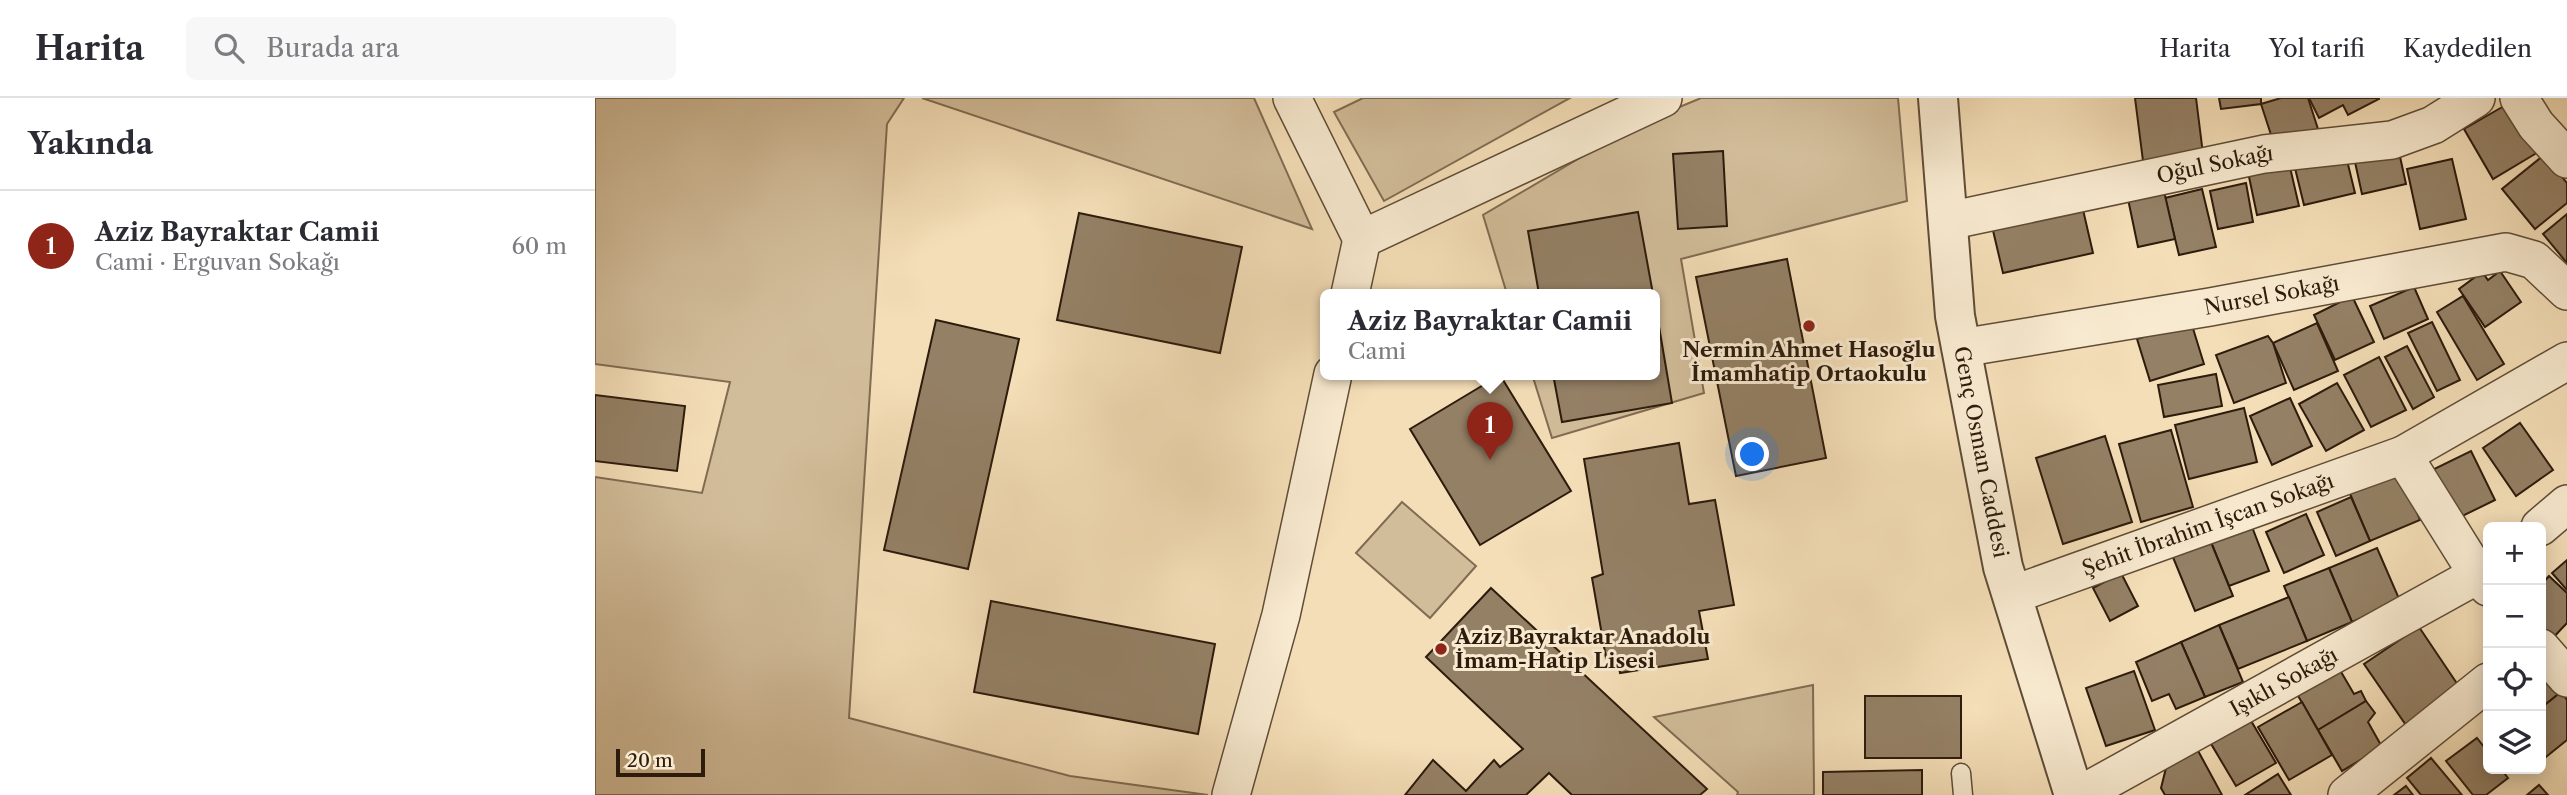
<!DOCTYPE html>
<html lang="tr">
<meta charset="utf-8">
<style>
:root{--surface:#fff;--page:#f7f7f7;--text:#2b2b33;--muted:#7c7c81;--line:#e1e1e2;--accent:#8f2418}
body{margin:0;font-family:"Libre Caslon Text",serif;background:var(--page);color:var(--text)}
.controls{position:absolute;right:21px;bottom:21px;display:grid;overflow:hidden;border-radius:10px;box-shadow:0 4px 18px #0003}
.controls button{width:63px;height:63px;display:grid;place-items:center;padding:0;border:0;border-bottom:2px solid var(--line);background:var(--surface);color:var(--text);font:35px sans-serif}
.scale{position:absolute;left:21px;bottom:18px;width:89px;box-sizing:border-box;padding-left:7px;border:4px solid #2d1b0c;border-top:0;font-size:19px;line-height:24px;white-space:nowrap;color:#2d1b0c;-webkit-text-stroke:5px #f8ead0;paint-order:stroke}
.you{position:absolute;left:1158px;top:357px;width:24px;height:24px;margin:-18px;border:5px solid #fff;border-radius:50%;background:#1a73e8;box-shadow:0 0 0 10px #1a73e833}
.badge{display:grid;place-items:center;width:46px;height:46px;border-radius:50%;background:var(--accent);color:#fff;font-size:23px;font-weight:700}
.pin{position:absolute;translate:-50% -58px;filter:drop-shadow(0 2px 4px #0008)}
.pin::after{content:'';position:absolute;top:37px;width:24px;height:21px;background:inherit;clip-path:polygon(0 0,100% 0,50% 100%)}
.popup{position:absolute;left:725px;top:191px;width:340px;height:91px;box-sizing:border-box;display:grid;place-content:center;border-radius:10px;background:var(--surface);filter:drop-shadow(0 2px 5px #0005);font-size:23px;white-space:nowrap;color:var(--muted)}
.popup b{font-size:26px;color:var(--text)}
.popup::after{content:'';position:absolute;left:50%;top:100%;margin-left:-14px;border:14px solid transparent;border-top-color:var(--surface)}
.list{margin:0;padding:0;list-style:none}
h2{display:flex;justify-content:space-between;align-items:center;height:91px;margin:0;padding:0 28px;font-size:30px}
h2 small{font-size:23px;font-weight:400;color:var(--muted)}
.list li{display:grid;grid-template-columns:46px 1fr auto;gap:21px;align-items:center;box-sizing:border-box;height:112px;padding:0 28px;border-top:2px solid var(--line)}
.list b{display:block;font-size:26px;white-space:nowrap}
.list p{margin:0;font-size:23px;white-space:nowrap;color:var(--muted)}
.list em{font-size:23px;font-style:normal;color:var(--muted)}
.icon{flex:none;width:38px;height:38px;fill:none;stroke:currentColor;stroke-width:2;stroke-linecap:round;stroke-linejoin:round}
.map{position:relative;flex:none;width:1972px;height:697px;overflow:hidden}
header{display:flex;align-items:center;gap:42px;box-sizing:border-box;height:98px;padding:0 35px;background:var(--surface);border-bottom:2px solid var(--line)}
header strong{font-size:33px}
nav{display:flex;gap:38px;margin-inline-start:auto;font-size:24px}
.search{width:490px;height:63px;background:var(--page);display:flex;align-items:center;gap:18px;box-sizing:border-box;padding:0 24px;border-radius:10px;color:var(--muted);font-size:26px}
main{display:flex}
aside{flex:1;background:var(--surface)}
.map>svg:first-child{display:block}
.green{fill:#d2bd9a;stroke:#806c53;stroke-width:2}
.building{fill:#948065;stroke:#2d1b0c;stroke-width:2}
.lines{fill:none;stroke-linecap:round;stroke-linejoin:round}
.service-casing{stroke:#5f4c37;stroke-width:21}
.minor-casing{stroke:#5f4c37;stroke-width:40}
.tertiary-casing{stroke:#5f4c37;stroke-width:42}
.service{stroke:#f8ead0;stroke-width:18}
.minor{stroke:#f8ead0;stroke-width:37}
.tertiary{stroke:#f8ead0;stroke-width:38}
.poi-dot{fill:#8f2418;stroke:#f8ead0;stroke-width:2.5}
.labels{text-anchor:middle;stroke-width:6;stroke-linejoin:round;paint-order:stroke}
.street-label{font-size:21px;fill:#2d1b0c;stroke:#f8ead0}
.poi-label{font-size:21px;font-weight:bold;fill:#2d1b0c;stroke:#f8ead0}
</style>
<header>
<strong>Harita</strong>
<div class="search"><svg class="icon" aria-label="search" viewBox="0 0 24 24"><circle cx="10" cy="10" r="6"/><path d="M15 15l6 6"/></svg>Burada ara</div>
<nav><a>Harita</a><a>Yol tarifi</a><a>Kaydedilen</a></nav>
</header>
<main>
<aside>
<h2>Yakında<small></small></h2>
<ul class="list">
<li><span class="badge">1</span><div><b>Aziz Bayraktar Camii</b><p>Cami · Erguvan Sokağı</p></div><em>60 m</em></li>
</ul>
</aside>
<div class="map">
<svg width="1972" height="697" viewBox="0 0 1972 697">
<rect width="100%" height="100%" fill="#f4deb7"/>
<filter id="stains"><feTurbulence type="fractalNoise" baseFrequency=".00286" numOctaves="4"/><feColorMatrix values="0 0 0 0 .2 0 0 0 0 .09 0 0 0 0 .02 0 0 0 .5 -.17"/></filter>
<radialGradient id="worn" r=".72"><stop offset=".6" stop-color="#630" stop-opacity="0"/><stop offset="1" stop-color="#630" stop-opacity=".3"/></radialGradient>
<g class="green">
<path d="M0 0H309L292 26 254 620 475 678 613 697H0V379L107 395 135 284 0 266Z"/>
<path d="M327 0H659L717 131Z"/>
<path d="M768 0H975L789 103 739 14Z"/>
<path d="M1106 0H1303L1312 103 1086 161 1109 295 957 340 937 276H1060V196H912L888 117 1039 28Z"/>
<path d="M807 404 881 468 835 520 761 455Z"/>
<path d="M1218 587 1219 697H1142L1143 694 1059 619Z"/>
</g>
<g class="building">
<path d="M1540 0H1601L1608 56 1548 63Z"/>
<path d="M1624 0H1666V6L1626 11Z"/>
<path d="M1686 0H1713L1723 31 1679 46 1666 6Z"/>
<path d="M1714 0H1784V1L1753 17 1748 7 1724 20Z"/>
<path d="M1916 4 1945 53 1898 81 1869 31Z"/>
<path d="M1802 45 1811 86 1767 96 1758 55Z"/>
<path d="M1749 50 1760 95 1709 107 1698 62Z"/>
<path d="M1128 53 1132 128 1083 131 1078 56Z"/>
<path d="M1949 57 1972 85V105L1940 131 1907 91Z"/>
<path d="M1857 61 1871 121 1825 131 1812 71Z"/>
<path d="M1694 65 1704 108 1662 117 1653 74Z"/>
<path d="M1651 85 1658 124 1623 131 1615 93Z"/>
<path d="M1607 91 1621 149 1584 157 1570 100Z"/>
<path d="M1569 93 1580 141 1543 149 1533 101Z"/>
<path d="M1486 103 1498 155 1408 175 1396 124Z"/>
<path d="M1043 114 1058 196H944L933 133Z"/>
<path d="M484 115 647 149 625 255 462 222Z"/>
<path d="M1972 116V165L1948 136Z"/>
<path d="M1192 161 1231 360 1141 378 1101 179Z"/>
<path d="M1905 173 1926 204 1890 229 1864 191 1887 174 1893 182Z"/>
<path d="M1819 189 1833 221 1789 241 1775 208Z"/>
<path d="M1757 198 1779 244 1740 262 1719 217Z"/>
<path d="M1868 198 1909 266 1882 282 1842 214Z"/>
<path d="M1060 205 1077 305 967 324 958 276H1060Z"/>
<path d="M341 222 424 241 373 471 289 452Z"/>
<path d="M1596 224 1609 266 1555 283 1542 241Z"/>
<path d="M1837 224 1865 282 1842 293 1813 235Z"/>
<path d="M1722 225 1743 273 1699 292 1678 245Z"/>
<path d="M1673 238 1678 245 1691 285 1639 305 1621 257Z"/>
<path d="M1812 248 1839 299 1818 311 1790 259Z"/>
<path d="M1784 259 1811 312 1776 329 1749 277Z"/>
<path d="M1621 276 1627 308 1569 319 1563 287Z"/>
<path d="M905 277 976 393 885 447 815 331Z"/>
<path d="M1742 285 1769 332 1731 353 1704 306Z"/>
<path d="M0 297 90 308 82 373 0 363Z"/>
<path d="M1695 300 1717 348 1677 367 1655 318Z"/>
<path d="M1649 310 1662 364 1594 381 1580 327Z"/>
<path d="M1925 325 1958 372 1921 398 1888 350Z"/>
<path d="M1576 332 1598 409 1546 424 1524 346Z"/>
<path d="M1510 338 1537 424 1468 446 1441 360Z"/>
<path d="M1084 345 1094 406 1120 402 1139 507 1104 513 1113 561 1025 575 1022 558 1011 560 997 480 1008 476 989 361Z"/>
<path d="M1876 353 1900 402 1851 426 1827 377Z"/>
<path d="M1804 370 1825 422 1775 443 1753 391Z"/>
<path d="M1756 399 1775 443 1741 458 1722 414Z"/>
<path d="M1711 416 1729 457 1689 475 1671 434Z"/>
<path d="M1654 421 1674 473 1634 488 1613 437Z"/>
<path d="M1613 437 1638 498 1600 513 1575 452Z"/>
<path d="M1782 450 1805 503 1757 524 1734 470Z"/>
<path d="M1972 462V492L1957 475Z"/>
<path d="M1734 470 1757 524 1712 543 1689 488Z"/>
<path d="M1526 475 1543 508 1515 523 1498 490Z"/>
<path d="M1954 478 1972 495V525L1954 544 1946 536V487Z"/>
<path d="M896 490 1112 691 1105 697H977L954 675 931 697H810L838 662 871 693 899 662 905 669 928 651 831 559Z"/>
<path d="M1694 499 1712 543 1643 571 1624 527Z"/>
<path d="M396 503 620 546 603 636 379 594Z"/>
<path d="M1624 527 1648 584 1610 599 1586 544Z"/>
<path d="M1824 529 1867 593 1813 630 1769 566Z"/>
<path d="M1586 544 1610 599 1581 611 1574 596 1557 603 1541 564Z"/>
<path d="M1742 567 1759 596 1766 593 1771 603 1723 632 1699 591Z"/>
<path d="M1946 571 1966 594 1946 610Z"/>
<path d="M1539 573 1560 632 1511 648 1491 590Z"/>
<path d="M1966 594 1972 602V642L1946 663V610Z"/>
<rect x="1270" y="598" width="96" height="62"/>
<path d="M1771 603 1780 615 1773 624 1787 649 1747 673 1723 632Z"/>
<path d="M1707 604 1737 657 1694 682 1663 629Z"/>
<path d="M1652 616 1681 665 1641 688 1612 639Z"/>
<path d="M1882 640 1893 654V671H1906L1913 680 1891 697H1878L1851 663Z"/>
<path d="M1601 649 1627 697H1570L1566 690 1572 666Z"/>
<path d="M1836 660 1867 697H1826L1812 680Z"/>
<path d="M1327 672V697H1228V674Z"/>
<path d="M1683 676 1696 697H1650Z"/>
<path d="M1944 687 1953 697H1932Z"/>
<path d="M1811 688 1818 697H1799Z"/>
</g>
<g class="lines">
<defs>
<path id="service" d="M1366 675 1368 697"/>
<g id="minor">
<path d="M697 0 767 141"/>
<path d="M1924 0 1941 27 1972 61"/>
<path id="s1" d="M1353 123 1669 56 1797 42 1838 27 1881 0"/>
<path d="M755 196 767 141 1068 0"/>
<path id="s2" d="M1366 250 1615 209 1911 154 1939 162 1972 193"/>
<path d="M1945 429 1972 406"/>
<path d="M1893 489 1883 477 1808 357 1972 263"/>
<path id="s3" d="M1417 497 1808 357"/>
<path d="M1946 550 1972 580"/>
<path d="M636 697 686 517 738 276"/>
<path id="s4" d="M1485 697 1893 471"/>
<path d="M1752 697 1893 584"/>
</g>
<g id="tertiary">
<path id="s5" d="M1343 0 1360 218 1408 469 1479 697"/>
</g>
</defs>
<use href="#service" class="service-casing"/>
<use href="#minor" class="minor-casing"/>
<use href="#tertiary" class="tertiary-casing"/>
<use href="#service" class="service"/>
<use href="#minor" class="minor"/>
<use href="#tertiary" class="tertiary"/>
</g>
<g class="poi-dot">
<circle cx="1214" cy="228" r="7"/>
<circle cx="846" cy="551" r="7"/>
</g>
<g class="labels">
<g class="street-label">
<text dy="7" stroke="none"><textPath href="#s1" startOffset="273">Oğul Sokağı</textPath></text>
<text dy="7" stroke="none"><textPath href="#s2" startOffset="315">Nursel Sokağı</textPath></text>
<text dy="7" stroke="none"><textPath href="#s5" startOffset="357">Genç Osman Caddesi</textPath></text>
<text dy="7" stroke="none"><textPath href="#s3" startOffset="208">Şehit İbrahim İşcan Sokağı</textPath></text>
<text dy="7" stroke="none"><textPath href="#s4" startOffset="233">Işıklı Sokağı</textPath></text>
</g>
<g class="poi-label">
<text x="1214" y="259">Nermin Ahmet Hasoğlu<tspan x="1214" dy="24">İmamhatip Ortaokulu</tspan></text>
<text x="860" y="546" text-anchor="start">Aziz Bayraktar Anadolu<tspan x="860" dy="24">İmam-Hatip Lisesi</tspan></text>
</g>
</g>
<rect width="100%" height="100%" filter="url(#stains)"/>
<rect width="100%" height="100%" fill="url(#worn)"/>
</svg>
<div class="controls">
<button>+</button>
<button>−</button>
<button><svg class="icon" aria-label="locate" viewBox="0 0 24 24"><circle cx="12" cy="12" r="6"/><path d="M12 2v4M12 18v4M2 12h4M18 12h4"/></svg></button>
<button><svg class="icon" aria-label="layers" viewBox="0 0 24 24"><path d="M12 4l9 5-9 5-9-5zM3 14l9 5 9-5"/></svg></button>
</div>
<div class="scale">20 m</div>
<div class="you"></div>
<div class="pin badge" style="left:895px;top:362px">1</div>
<div class="popup"><b>Aziz Bayraktar Camii</b>Cami</div>
</div>
</main>
